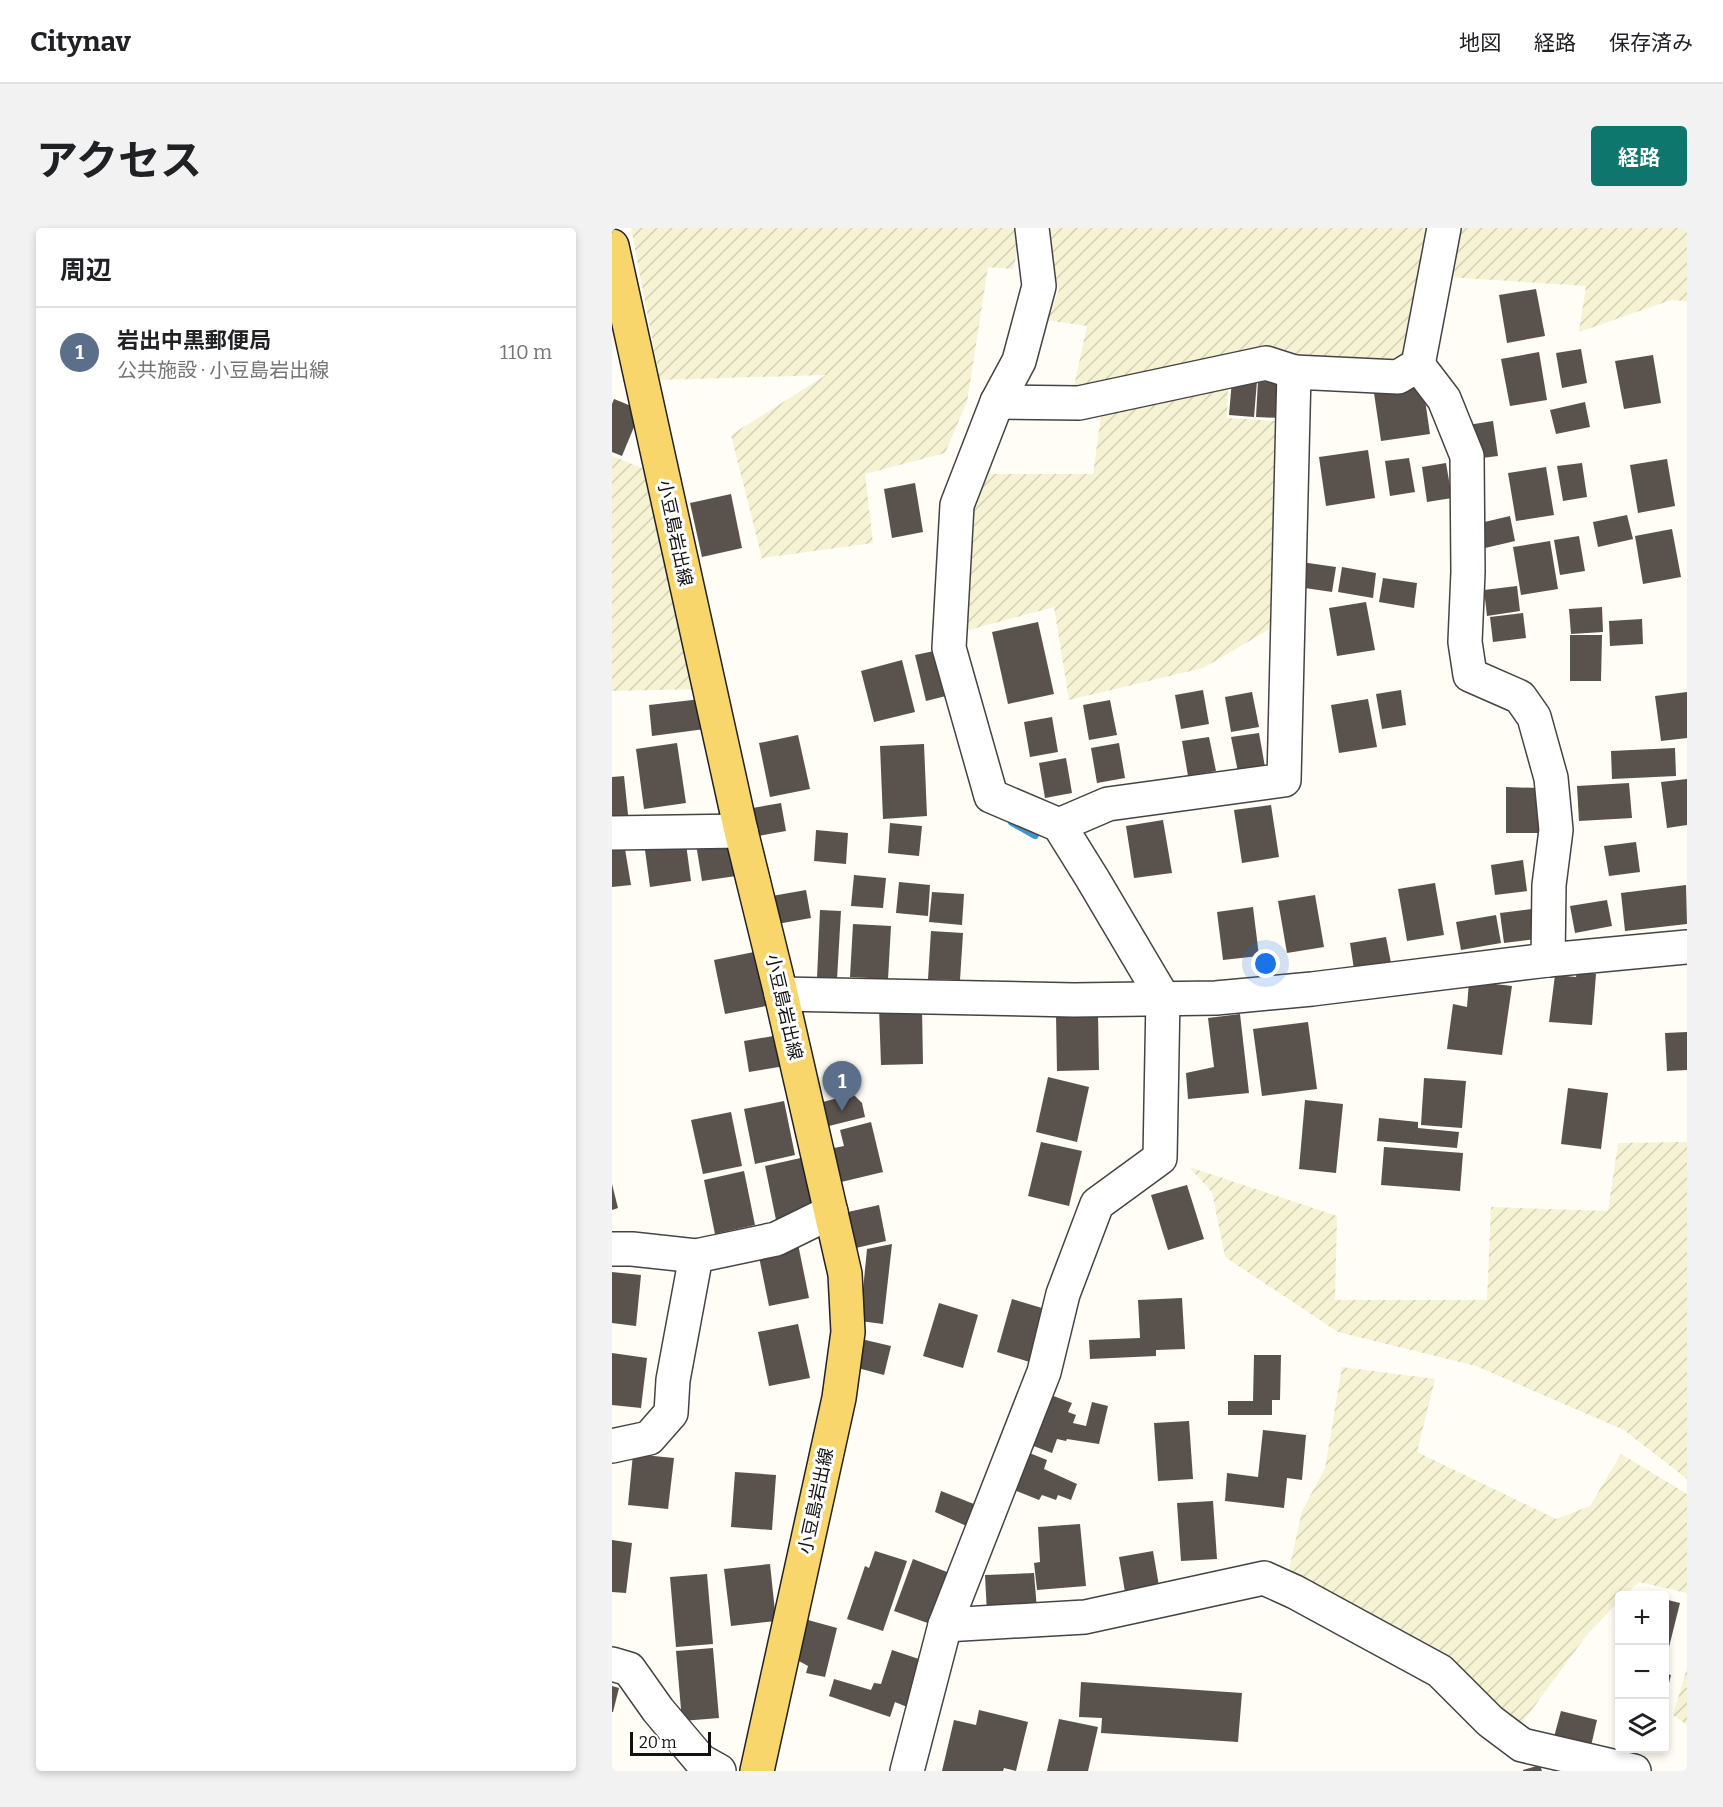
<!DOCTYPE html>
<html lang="ja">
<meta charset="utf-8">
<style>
:root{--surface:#fff;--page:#f2f2f2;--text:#202124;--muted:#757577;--line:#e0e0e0;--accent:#0f766e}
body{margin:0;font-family:Bitter,"Noto Sans JP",serif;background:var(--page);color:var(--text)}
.controls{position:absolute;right:18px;bottom:18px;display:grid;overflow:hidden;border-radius:6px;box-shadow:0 3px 9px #0003}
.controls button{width:54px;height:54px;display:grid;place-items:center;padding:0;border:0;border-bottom:2px solid var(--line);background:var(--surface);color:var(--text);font:30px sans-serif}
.scale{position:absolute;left:18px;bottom:15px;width:81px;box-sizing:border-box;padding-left:6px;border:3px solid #111;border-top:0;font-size:16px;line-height:21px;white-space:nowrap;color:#111;-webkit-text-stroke:4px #fff;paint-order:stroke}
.you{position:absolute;left:654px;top:736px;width:21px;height:21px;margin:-15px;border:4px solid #fff;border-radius:50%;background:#1a73e8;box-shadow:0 0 0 9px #1a73e833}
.badge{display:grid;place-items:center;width:39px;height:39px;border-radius:50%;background:var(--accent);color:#fff;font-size:20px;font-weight:700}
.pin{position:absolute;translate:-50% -50px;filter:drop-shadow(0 2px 3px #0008)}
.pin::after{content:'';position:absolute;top:32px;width:21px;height:18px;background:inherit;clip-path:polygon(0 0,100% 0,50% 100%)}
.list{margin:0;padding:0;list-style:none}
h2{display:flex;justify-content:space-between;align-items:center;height:78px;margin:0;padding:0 24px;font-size:26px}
h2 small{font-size:20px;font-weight:400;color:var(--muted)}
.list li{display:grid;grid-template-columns:39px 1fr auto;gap:18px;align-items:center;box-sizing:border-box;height:90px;padding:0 24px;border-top:2px solid var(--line)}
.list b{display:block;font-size:22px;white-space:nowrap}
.list p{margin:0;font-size:20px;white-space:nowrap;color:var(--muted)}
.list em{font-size:20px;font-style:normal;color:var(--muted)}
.icon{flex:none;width:33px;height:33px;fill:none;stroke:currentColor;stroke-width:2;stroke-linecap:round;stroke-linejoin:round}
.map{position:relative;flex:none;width:1075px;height:1543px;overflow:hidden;border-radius:6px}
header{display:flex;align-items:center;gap:36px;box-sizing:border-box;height:84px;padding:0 30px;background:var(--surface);border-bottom:2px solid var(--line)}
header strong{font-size:28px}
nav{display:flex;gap:33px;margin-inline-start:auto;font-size:21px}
.intro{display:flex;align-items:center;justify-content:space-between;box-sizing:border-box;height:144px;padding:0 36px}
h1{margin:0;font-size:42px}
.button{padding:15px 27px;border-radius:6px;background:var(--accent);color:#fff;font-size:21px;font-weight:700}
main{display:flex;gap:36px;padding:0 36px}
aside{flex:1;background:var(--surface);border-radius:6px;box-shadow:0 3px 9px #0003}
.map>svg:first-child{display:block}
.farmland{fill:url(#farmland-furrows)}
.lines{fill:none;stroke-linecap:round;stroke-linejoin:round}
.stream{stroke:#3f96cf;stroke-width:8}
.building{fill:#5a524d}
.minor-casing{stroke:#444;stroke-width:36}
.major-casing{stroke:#222;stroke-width:36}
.minor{stroke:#fff;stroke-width:33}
.major{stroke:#f9d66b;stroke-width:33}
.labels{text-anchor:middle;stroke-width:6;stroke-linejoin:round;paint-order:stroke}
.street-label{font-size:18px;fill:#111;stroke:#fff}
</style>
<header>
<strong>Citynav</strong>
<nav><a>地図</a><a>経路</a><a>保存済み</a></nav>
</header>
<div class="intro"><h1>アクセス</h1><a class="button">経路</a></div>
<main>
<aside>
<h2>周辺<small></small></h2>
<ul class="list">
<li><span class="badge" style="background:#5c6f8a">1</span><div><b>岩出中黒郵便局</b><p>公共施設 · 小豆島岩出線</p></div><em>110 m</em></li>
</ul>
</aside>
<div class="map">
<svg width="1075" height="1543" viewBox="0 0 1075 1543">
<defs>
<pattern id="farmland-furrows" width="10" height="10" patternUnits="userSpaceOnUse" patternTransform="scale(1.5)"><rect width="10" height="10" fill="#f6f3d4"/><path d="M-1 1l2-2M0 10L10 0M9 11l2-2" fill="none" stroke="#d2cfb5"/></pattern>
</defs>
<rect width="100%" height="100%" fill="#fffdf5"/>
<g class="farmland">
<path d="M19 0H403L406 20 401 41 376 39 355 174 333 225 253 246 261 315 150 330 119 207 214 147 48 152Z"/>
<path d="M436 0H820L801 120 784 139 654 122 461 163 475 98 434 92 447 62 437 25Z"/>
<path d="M843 0H1075V73L1059 72 967 104 974 58 836 49Z"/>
<path d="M616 152 615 190 664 193 668 395 591 440 457 472 442 379 349 404 352 299 372 246H481L490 180Z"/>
<path d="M0 228 37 243 86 461 0 463Z"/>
<path d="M1075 914V1251L1012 1202 864 1138 726 1104 613 1029 600 964 577 939 725 988 723 1072H875L879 979 996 983 1006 915Z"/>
<path d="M730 1139 823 1151 805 1224 944 1291 978 1278 1009 1226 1075 1266V1365L1027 1354 1013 1367 1008 1368 1007 1373 974 1408 907 1499 675 1351 690 1283 713 1240Z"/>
<path d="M1075 1440V1497L1061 1487Z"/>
</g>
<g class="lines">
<path class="stream" d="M400 594 423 607"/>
</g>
<g class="building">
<path d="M924 61 933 108 895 115 887 67Z"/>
<path d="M969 121 975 155 950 160 944 125Z"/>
<path d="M927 124 935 172 898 178 889 131Z"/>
<path d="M1041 127 1049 175 1012 181 1003 133Z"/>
<path d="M620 152 645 153 642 189 617 187Z"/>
<path d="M646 153 671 155 669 190 644 189Z"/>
<path d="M811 158 818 206 769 213 762 165Z"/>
<path d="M2 171 29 182 10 228 0 224V176Z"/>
<path d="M973 174 978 199 944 206 938 182Z"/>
<path d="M881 193 886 228 862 231 856 197Z"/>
<path d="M756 222 763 270 714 278 707 229Z"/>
<path d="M797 230 803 264 778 268 773 233Z"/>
<path d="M1055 231 1063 278 1026 285 1018 237Z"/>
<path d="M834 235 840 270 815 274 810 239Z"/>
<path d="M970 235 975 269 951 273 945 238Z"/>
<path d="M934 239 942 287 904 293 896 245Z"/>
<path d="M303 255 311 304 280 310 272 261Z"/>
<path d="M119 266 130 320 90 329 78 275Z"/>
<path d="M1015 287 1021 311 986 319 981 294Z"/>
<path d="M898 288 903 313 869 321 864 296Z"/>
<path d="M1060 301 1069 349 1031 356 1023 308Z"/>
<path d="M967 308 973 343 948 347 942 312Z"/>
<path d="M938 313 946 361 909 367 901 319Z"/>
<path d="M689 334 724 339 720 364 686 359Z"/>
<path d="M730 339 764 345 761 370 726 364Z"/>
<path d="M771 350 805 355 802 380 767 374Z"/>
<path d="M905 358 908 383 875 388 872 362Z"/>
<path d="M754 374 763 422 725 428 717 380Z"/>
<path d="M990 379 991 404 959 406 957 381Z"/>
<path d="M911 385 914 410 881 414 878 389Z"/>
<path d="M1030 391 1031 416 998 418 997 393Z"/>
<path d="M426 394 442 466 396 476 380 404Z"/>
<path d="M958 407H990L989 453H958Z"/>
<path d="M327 422 338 467 314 473 303 427Z"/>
<path d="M290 432 303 484 262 494 249 443Z"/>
<path d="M591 462 597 496 569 501 563 467Z"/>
<path d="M789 462 794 497 770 501 764 466Z"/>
<path d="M640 464 647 499 619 504 613 469Z"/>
<path d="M1075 464V510L1049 513 1043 468Z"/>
<path d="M89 471 93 501 40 508 37 477Z"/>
<path d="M756 471 765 519 727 525 719 477Z"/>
<path d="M498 472 505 507 477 512 471 477Z"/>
<path d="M440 489 446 524 418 529 412 494Z"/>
<path d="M647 505 653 539 626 544 619 509Z"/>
<path d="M186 507 198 561 158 569 147 515Z"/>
<path d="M597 509 604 543 576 548 570 513Z"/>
<path d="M65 515 74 575 32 581 24 521Z"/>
<path d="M507 515 513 550 485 555 479 520Z"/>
<path d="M312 516 315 588 271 591 268 518Z"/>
<path d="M1063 520 1064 548 1000 551 999 523Z"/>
<path d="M454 530 460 565 433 570 427 535Z"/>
<path d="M12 548 17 596 0 598V549Z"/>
<path d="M1075 551V597L1055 600 1049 554Z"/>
<path d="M1017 555 1020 590 967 593 965 558Z"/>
<path d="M894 559 926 560V605H894Z"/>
<path d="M169 575 174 603 140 609 135 581Z"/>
<path d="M659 577 667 629 630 635 622 582Z"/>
<path d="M551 592 560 645 522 650 514 598Z"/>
<path d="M278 595 310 598 307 628 276 625Z"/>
<path d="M204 602 236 605 234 636 202 633Z"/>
<path d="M126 611 131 647 90 653 84 616Z"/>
<path d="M1024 614 1028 644 997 648 992 618Z"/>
<path d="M74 616 79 653 38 659 33 622Z"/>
<path d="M13 621 19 657 0 659V623Z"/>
<path d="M911 632 915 663 883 667 879 637Z"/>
<path d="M242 647 274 650 271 680 239 678Z"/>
<path d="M287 654 318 657 316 688 284 685Z"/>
<path d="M823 655 832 707 795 713 786 661Z"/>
<path d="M1074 657 1075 696 1013 703 1009 665Z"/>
<path d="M194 662 199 690 165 696 160 668Z"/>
<path d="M320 664 352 666 350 697 317 694Z"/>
<path d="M703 667 712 719 675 725 666 673Z"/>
<path d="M995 672 1000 698 963 705 958 678Z"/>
<path d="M641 679 647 728 611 732 605 684Z"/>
<path d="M920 681 924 711 892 715 888 685Z"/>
<path d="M208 682 229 683 225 751 205 750Z"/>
<path d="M884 687 889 715 849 722 844 694Z"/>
<path d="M241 696 279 698 276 751 238 749Z"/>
<path d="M319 703 351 705 348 752 316 751Z"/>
<path d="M774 709 779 735 742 741 738 715Z"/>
<path d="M142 724 154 778 113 786 102 732Z"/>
<path d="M965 744 984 746 980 797 937 794 943 747 964 749Z"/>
<path d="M857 753 900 758 890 827 835 821 841 776 855 779Z"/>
<path d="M267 780H310L311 836 269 837Z"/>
<path d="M486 786 487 842 445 843 444 787Z"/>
<path d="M628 786 637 865 576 871 574 845 602 839 596 790Z"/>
<path d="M696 794 705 861 650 868 641 801Z"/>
<path d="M1075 804V842L1055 843 1053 805Z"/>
<path d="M167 807 173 838 137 844 132 813Z"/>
<path d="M436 849 477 859 465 914 424 904Z"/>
<path d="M812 850 854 853 850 900 809 897Z"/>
<path d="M956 860 996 865 989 921 949 916Z"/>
<path d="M241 866 250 875 253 889 213 899 207 875Z"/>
<path d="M693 872 731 876 724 945 687 941Z"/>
<path d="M172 873 183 927 143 936 132 881Z"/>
<path d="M119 884 130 938 91 946 79 892Z"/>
<path d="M767 890 806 894V900L847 904 845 920 765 913Z"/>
<path d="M259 894 271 944 225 955 217 921 232 918 228 902Z"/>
<path d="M429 914 470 923 457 978 416 968Z"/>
<path d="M772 919 851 925 848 963 769 957Z"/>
<path d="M193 929 204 983 164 992 153 938Z"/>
<path d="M132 943 143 997 103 1006 92 952Z"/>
<path d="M0 956 6 980 0 982Z"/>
<path d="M575 957 592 1011 556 1022 539 967Z"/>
<path d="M267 977 274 1013 244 1020 236 984Z"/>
<path d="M186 1016 197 1070 157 1078 146 1024Z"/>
<path d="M280 1016 271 1096 248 1093 255 1021Z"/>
<path d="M0 1044 29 1047 24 1098 0 1095Z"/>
<path d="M570 1070 573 1121 544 1122V1128L478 1131 477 1112 528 1110 526 1072Z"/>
<path d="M400 1071 440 1083 424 1136 385 1124Z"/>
<path d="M327 1075 366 1087 351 1140 311 1128Z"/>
<path d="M186 1096 198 1150 157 1158 146 1104Z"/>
<path d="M249 1111 279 1118 272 1147 242 1139Z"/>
<path d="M0 1125 35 1130 29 1180 0 1177Z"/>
<path d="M642 1127H669L668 1172H660V1187H616V1173H641Z"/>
<path d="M439 1167 460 1175 456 1184 464 1187 461 1195 474 1198 480 1174 496 1178 487 1216 455 1211 454 1213 445 1211 440 1225 419 1217Z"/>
<path d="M577 1193 581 1251 546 1253 542 1195Z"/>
<path d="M651 1202 694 1207 690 1252 675 1250 672 1280 613 1273 615 1245 646 1249Z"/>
<path d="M415 1224 435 1232 432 1241 465 1256 459 1272 446 1267 444 1272 430 1267 427 1272 402 1262Z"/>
<path d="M21 1226 62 1230 56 1281 16 1277Z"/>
<path d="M123 1244 164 1247 160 1302 119 1299Z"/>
<path d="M329 1263 367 1278 359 1300 323 1284Z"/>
<path d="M601 1273 605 1331 569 1333 565 1275Z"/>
<path d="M468 1296 474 1358 425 1362 422 1335 428 1334 426 1299Z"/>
<path d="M0 1312 20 1315 14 1365 0 1364Z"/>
<path d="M263 1323 295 1333 271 1403 235 1391 253 1338 257 1340Z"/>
<path d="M541 1323 547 1358 513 1364 507 1329Z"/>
<path d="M301 1331 343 1347 324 1398 282 1383Z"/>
<path d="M158 1336 164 1393 119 1398 112 1341Z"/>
<path d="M422 1345 425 1382 375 1386 373 1347Z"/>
<path d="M95 1346 101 1416 64 1419 58 1349Z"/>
<path d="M1052 1371 1068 1375 1055 1427 1052 1426Z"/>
<path d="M196 1392 225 1400 213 1449 194 1445 196 1438 187 1433Z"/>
<path d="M101 1420 107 1490 70 1493 64 1423Z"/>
<path d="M280 1422 310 1432 295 1479 283 1474 278 1489 217 1468 222 1451 259 1462 262 1455 269 1456Z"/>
<path d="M1052 1445 1059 1447 1053 1471H1052Z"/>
<path d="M469 1454 630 1465 626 1514 489 1505 490 1490 467 1489Z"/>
<path d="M0 1458 7 1460 1 1484H0Z"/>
<path d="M367 1482 416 1494 404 1543 392 1540 391 1543H330L342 1492 364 1497Z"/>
<path d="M949 1483 985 1492 979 1518 942 1509Z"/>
<path d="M447 1491 486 1499 476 1543H435Z"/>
<path d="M928 1537 930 1543H911V1542Z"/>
</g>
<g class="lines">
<defs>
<g id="minor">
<path d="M806 137 832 171 855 228 856 344 853 414 858 447 908 469 922 489 939 550 944 602 937 657 936 732"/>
<path d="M385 174 467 175 654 135 682 144"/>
<path d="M447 597 496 576 672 552 682 144 786 149 806 137 832 0"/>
<path d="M0 605 129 603"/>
<path d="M169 766 462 772 604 770 700 761 936 732 1075 719"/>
<path d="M0 1021H20L84 1028 164 1011 219 984"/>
<path d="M0 1218 37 1210 59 1185 61 1152 84 1028"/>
<path d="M333 1397 473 1389 652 1350 683 1364 828 1443 878 1493 910 1517 1022 1543"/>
<path d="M0 1436 17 1441 46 1482 89 1533 107 1543"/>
<path d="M295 1543 333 1397 432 1144 451 1066 485 976 548 930 551 770 480 650 447 597 379 568 337 420 345 277 385 174 407 133 427 58 420 0"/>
</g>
<path id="major" d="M0 18 129 603 169 766 233 1046 236 1104 227 1170 145 1543"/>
</defs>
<use href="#minor" class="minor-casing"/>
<use href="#major" class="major-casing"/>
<use href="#minor" class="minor"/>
<use href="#major" class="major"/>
</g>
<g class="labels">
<g class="street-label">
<text transform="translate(63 305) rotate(78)" y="6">小豆島岩出線</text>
<text transform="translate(172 779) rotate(77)" y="6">小豆島岩出線</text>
<text transform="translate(204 1273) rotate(-78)" y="6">小豆島岩出線</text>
</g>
</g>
</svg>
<div class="controls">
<button>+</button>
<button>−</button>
<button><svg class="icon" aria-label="layers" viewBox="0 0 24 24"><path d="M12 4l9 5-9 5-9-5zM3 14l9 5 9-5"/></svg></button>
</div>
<div class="scale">20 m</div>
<div class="you"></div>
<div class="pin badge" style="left:230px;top:883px;background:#5c6f8a">1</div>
</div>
</main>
